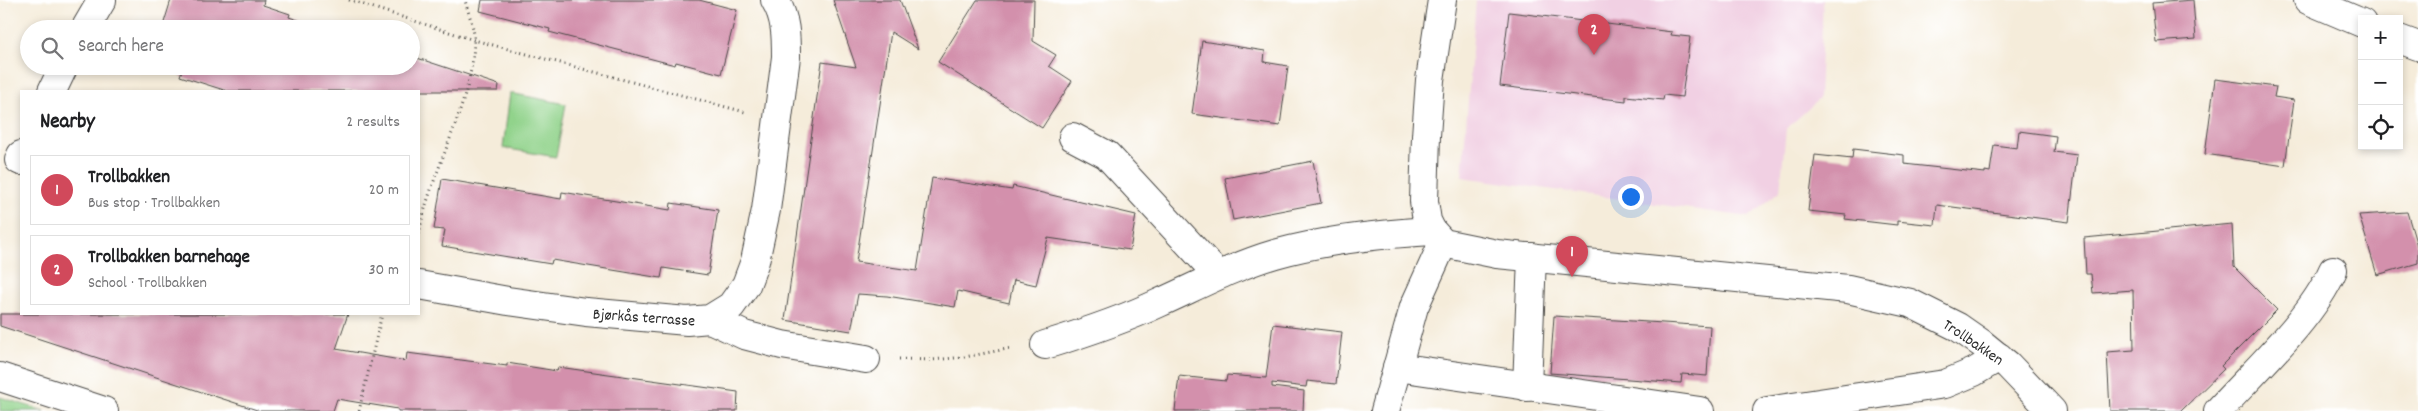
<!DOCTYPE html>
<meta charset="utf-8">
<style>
:root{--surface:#fff;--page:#f6f6f6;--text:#202124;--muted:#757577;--line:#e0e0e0;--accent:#d1495b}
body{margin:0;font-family:Dekko,sans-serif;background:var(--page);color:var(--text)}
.controls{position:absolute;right:15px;top:15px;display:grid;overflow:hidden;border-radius:0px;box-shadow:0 2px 8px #0003}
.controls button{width:45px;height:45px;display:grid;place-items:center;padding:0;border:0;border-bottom:1px solid var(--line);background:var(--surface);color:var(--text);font:25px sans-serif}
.you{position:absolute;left:1630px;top:196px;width:18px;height:18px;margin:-12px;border:4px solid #fff;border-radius:50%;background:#1a73e8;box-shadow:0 0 0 8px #1a73e833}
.badge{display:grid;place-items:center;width:32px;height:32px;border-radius:50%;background:var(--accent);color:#fff;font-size:16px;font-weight:700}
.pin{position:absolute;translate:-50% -41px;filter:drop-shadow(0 1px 2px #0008)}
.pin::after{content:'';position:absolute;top:26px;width:18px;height:15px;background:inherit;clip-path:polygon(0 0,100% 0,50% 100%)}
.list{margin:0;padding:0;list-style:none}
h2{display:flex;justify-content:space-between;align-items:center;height:65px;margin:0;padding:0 20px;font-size:21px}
h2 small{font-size:16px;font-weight:400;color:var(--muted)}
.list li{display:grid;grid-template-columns:32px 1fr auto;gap:15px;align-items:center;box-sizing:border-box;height:70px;margin:0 10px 10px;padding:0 10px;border:1px solid var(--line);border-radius:0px}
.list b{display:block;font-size:19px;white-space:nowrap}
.list p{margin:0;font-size:16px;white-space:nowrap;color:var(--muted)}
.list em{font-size:16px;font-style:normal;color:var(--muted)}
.icon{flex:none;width:28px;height:28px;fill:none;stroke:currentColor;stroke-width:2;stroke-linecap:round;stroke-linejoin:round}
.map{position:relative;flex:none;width:2418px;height:411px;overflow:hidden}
.search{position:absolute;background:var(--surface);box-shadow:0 2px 8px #0003;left:20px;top:20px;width:400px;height:55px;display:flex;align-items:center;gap:12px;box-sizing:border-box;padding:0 18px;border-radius:28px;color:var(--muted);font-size:19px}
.panel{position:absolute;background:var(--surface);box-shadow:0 2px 8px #0003;left:20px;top:90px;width:400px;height:225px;border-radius:0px}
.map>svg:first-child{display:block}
.built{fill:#f1d0e3}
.green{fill:#91d38b;stroke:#5e7f5b}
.building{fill:#d390ac}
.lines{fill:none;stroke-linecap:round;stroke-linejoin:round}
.minor-casing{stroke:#494845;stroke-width:30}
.path{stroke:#494845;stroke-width:3;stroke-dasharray:1 4;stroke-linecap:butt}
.minor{stroke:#fff;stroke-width:28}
.labels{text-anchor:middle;stroke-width:4;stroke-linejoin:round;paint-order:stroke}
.street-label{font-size:16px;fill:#2b2b2b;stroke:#fff}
</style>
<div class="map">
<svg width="2418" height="411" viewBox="0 0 2418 411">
<rect width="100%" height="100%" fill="#fff"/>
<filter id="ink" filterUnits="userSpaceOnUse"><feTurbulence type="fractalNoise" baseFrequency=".02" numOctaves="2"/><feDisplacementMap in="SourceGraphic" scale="10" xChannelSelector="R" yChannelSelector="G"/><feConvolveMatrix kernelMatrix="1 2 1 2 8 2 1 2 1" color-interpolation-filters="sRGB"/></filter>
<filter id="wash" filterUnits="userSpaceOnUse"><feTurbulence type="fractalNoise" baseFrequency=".0096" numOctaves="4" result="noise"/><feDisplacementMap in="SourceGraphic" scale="20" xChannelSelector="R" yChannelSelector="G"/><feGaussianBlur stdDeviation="1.12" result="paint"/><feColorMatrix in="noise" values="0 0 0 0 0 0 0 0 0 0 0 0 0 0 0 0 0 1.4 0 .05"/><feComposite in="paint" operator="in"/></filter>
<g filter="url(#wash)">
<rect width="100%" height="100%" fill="#f5ecda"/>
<path class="built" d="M1476 0H1823L1819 99 1786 129 1780 191 1749 217 1462 177Z"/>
<g class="green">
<path d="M510 93 566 104 556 157 503 148Z"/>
<path d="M0 397 44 411H0Z"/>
</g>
<g id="blocks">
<g class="building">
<path d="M171 0H264L263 5 290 14 289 17 325 29H162Z"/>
<path d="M482 0H699L737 10 721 74 676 62 675 65 549 32 550 29 480 11Z"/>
<path d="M833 0H900L918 49 891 32 856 262 917 271 932 178 1012 190 1013 186 1136 215 1130 250 1048 238 1036 285 1014 280 1009 303 958 291 955 307 887 296 858 294 851 331 785 320 822 62 856 67Z"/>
<path d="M977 0H1034L1033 41 1056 55 1049 66 1072 81 1042 128 938 62Z"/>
<path d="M2193 0 2196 39 2156 42 2152 3Z"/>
<path d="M1509 12 1672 32 1671 35 1690 37 1682 97 1664 95 1663 100 1626 96V101L1500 86Z"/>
<path d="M1202 41 1265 51 1264 62 1288 66 1280 126 1192 114Z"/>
<path d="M411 56 499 85 498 91H227L180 76 182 70 169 66H411Z"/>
<path d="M2215 79 2276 87 2274 97 2294 100 2285 166 2205 154Z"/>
<path d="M2019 131 2056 136 2054 152 2077 155 2069 222 1937 205 1935 225 1897 221V225L1845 219 1846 215 1808 211 1815 155 1852 159 1853 149 1904 155V164L1985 173V171L1990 172 1994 145 2017 148Z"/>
<path d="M1313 161 1321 203 1233 220 1225 178Z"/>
<path d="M442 179 561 199 562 192 670 210 671 203 718 210 708 275 663 268 661 278 552 260 551 264 442 246 445 230 434 229Z"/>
<path d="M2407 212 2418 249V263L2377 275 2359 215Z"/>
<path d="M2232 224 2234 267 2277 310 2221 366 2224 369 2181 411H2110L2107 352 2134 350 2133 290 2093 293 2091 274H2086L2084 238Z"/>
<path d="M0 314H348L336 349 406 361 407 353 507 366V363L557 371 558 367 738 392 737 411H398V409L337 399 333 411H260L0 326Z"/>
<path d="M1554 316 1710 326 1707 376 1682 374 1681 383 1550 373Z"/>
<path d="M1273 324 1342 332 1336 384 1307 381 1306 387 1272 383V387L1304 391 1303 411H1175L1179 376 1226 381 1227 375 1266 378Z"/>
</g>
</g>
</g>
<g filter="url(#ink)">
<use href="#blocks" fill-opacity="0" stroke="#494845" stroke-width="1"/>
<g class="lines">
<defs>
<g id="minor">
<path d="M1442 0 1430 80 1426 136 1424 201 1427 221 1432 231 1443 243 1497 254 1848 289 1910 303 1958 327 1981 343 2008 365 2052 411"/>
<path d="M2308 0 2362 23"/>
<path d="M85 29 102 0"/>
<path d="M2399 39 2418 46"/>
<path d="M52 91 64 66"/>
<path d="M1073 137 1107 155 1218 275"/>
<path d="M21 155 19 160 21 161"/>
<path d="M419 285 508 301 586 312 687 321 710 319 731 306 746 285 755 261 766 210 786 57C786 37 786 18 775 0"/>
<path d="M710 319 744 335 782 345 866 359"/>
<path d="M1045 345C1084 333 1123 320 1159 303 1197 286 1234 266 1275 254 1325 240 1380 234 1432 231"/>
<path d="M1397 367 1700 411"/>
<path d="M0 377 104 411"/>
<path d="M1527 387 1532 257"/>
<path d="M1385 411 1414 307 1443 243"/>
<path d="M1767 411 1945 384 1974 372 1999 357"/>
<path d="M2218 411C2255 370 2311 320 2333 270"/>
</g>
</defs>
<use href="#minor" class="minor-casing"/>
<g class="path">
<path d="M349 0 474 40 745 112"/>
<path d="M419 234C430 172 473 104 474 41 475 28 468 13 465 0"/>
<path d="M899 359 932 360 965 357 1012 348"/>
<path d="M359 411 382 314"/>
</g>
<use href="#minor" class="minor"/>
</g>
</g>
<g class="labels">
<g class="street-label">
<text transform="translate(644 316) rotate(4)" y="6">Bjørkås terrasse</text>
<text transform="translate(1974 341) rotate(34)" y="6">Trollbakken</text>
</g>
</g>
</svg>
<div class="controls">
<button>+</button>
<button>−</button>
<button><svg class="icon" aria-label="locate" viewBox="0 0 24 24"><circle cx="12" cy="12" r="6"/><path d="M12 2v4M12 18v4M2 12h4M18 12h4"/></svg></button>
</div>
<div class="you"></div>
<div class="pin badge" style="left:1572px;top:277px">1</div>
<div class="pin badge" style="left:1594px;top:55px">2</div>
<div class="search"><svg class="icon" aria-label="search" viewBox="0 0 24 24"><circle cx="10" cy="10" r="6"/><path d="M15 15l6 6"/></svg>Search here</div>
<section class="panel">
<h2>Nearby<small>2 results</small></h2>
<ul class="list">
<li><span class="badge">1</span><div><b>Trollbakken</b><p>Bus stop · Trollbakken</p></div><em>20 m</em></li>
<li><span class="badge">2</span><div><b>Trollbakken barnehage</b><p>School · Trollbakken</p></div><em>30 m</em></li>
</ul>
</section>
</div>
